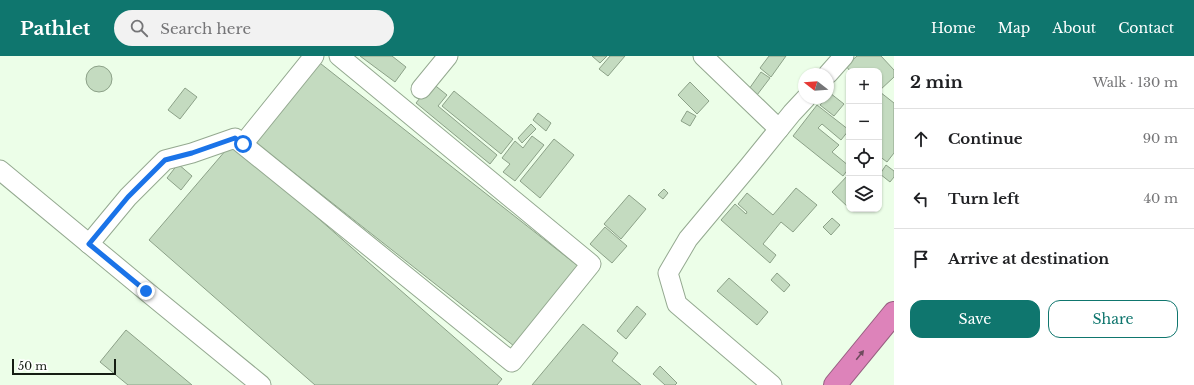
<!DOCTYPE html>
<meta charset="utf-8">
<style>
:root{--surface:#fff;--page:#f2f2f2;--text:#202124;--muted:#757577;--line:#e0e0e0;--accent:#0f766e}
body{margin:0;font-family:"Libre Baskerville",serif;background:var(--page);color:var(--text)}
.controls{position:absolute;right:12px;top:12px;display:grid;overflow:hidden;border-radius:8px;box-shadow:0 1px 3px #0004}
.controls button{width:36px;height:36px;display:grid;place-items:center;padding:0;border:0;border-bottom:1px solid var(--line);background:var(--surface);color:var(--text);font:20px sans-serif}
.compass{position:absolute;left:798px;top:12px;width:36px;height:36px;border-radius:50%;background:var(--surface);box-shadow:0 1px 3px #0004;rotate:287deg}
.scale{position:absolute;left:12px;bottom:10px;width:104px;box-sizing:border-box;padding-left:4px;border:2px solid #151d13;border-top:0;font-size:11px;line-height:14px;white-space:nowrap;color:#151d13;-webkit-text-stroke:3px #fff;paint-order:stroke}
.stop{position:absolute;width:12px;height:12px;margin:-9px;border:3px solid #1a73e8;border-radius:50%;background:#fff}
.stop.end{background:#1a73e8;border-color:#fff;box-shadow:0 1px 4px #0008}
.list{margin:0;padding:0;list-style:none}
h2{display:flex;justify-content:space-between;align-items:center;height:52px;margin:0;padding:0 16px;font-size:17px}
h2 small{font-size:13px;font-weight:400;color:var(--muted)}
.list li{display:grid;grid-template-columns:26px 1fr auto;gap:12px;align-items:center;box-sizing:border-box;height:60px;padding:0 16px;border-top:1px solid var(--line)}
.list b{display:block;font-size:15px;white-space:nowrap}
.list em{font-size:13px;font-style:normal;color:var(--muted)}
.actions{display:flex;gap:8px;padding:12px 16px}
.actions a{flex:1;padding:9px 0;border:1px solid var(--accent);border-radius:12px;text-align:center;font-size:14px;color:var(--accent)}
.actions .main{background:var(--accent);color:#fff}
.icon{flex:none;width:22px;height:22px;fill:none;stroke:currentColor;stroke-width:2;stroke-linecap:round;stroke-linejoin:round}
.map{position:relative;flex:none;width:894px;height:329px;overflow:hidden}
header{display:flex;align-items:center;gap:24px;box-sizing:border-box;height:56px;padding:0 20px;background:var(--accent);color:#fff}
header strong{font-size:19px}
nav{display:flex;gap:22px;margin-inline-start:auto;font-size:14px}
.search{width:280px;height:36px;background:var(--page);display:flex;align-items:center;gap:10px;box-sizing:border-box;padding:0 14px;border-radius:22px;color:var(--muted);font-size:15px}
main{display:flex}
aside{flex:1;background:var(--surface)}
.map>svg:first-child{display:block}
.building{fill:#c4dbc0;stroke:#8ca188}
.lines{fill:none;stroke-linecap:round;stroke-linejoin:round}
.minor-casing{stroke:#94a990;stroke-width:21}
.highway-casing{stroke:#975f80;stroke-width:24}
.minor{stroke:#fff;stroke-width:19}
.highway{stroke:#dd83ba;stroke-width:22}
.oneway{fill:#6f4b5e}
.route{stroke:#1a73e8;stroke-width:5}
</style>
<header>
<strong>Pathlet</strong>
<div class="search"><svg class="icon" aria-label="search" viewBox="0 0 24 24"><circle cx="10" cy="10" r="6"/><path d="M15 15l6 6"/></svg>Search here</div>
<nav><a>Home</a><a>Map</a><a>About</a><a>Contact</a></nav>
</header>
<main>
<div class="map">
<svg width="894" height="329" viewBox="0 0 894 329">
<rect width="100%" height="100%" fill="#ecfee8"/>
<g class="building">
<path d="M360 0H392L406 11 395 26Z"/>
<path d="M592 0H607L600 7Z"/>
<path d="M610 0H625L608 20 599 13Z"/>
<path d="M769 0H786L771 21 760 12Z"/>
<path d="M857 0H881L894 14V21L879 35V15H850L846 10Z"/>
<path d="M316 4 578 210 514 290 251 83Z"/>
<circle cx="99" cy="23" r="13"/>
<path d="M761 16 770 22 757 39 749 33Z"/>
<path d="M690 26 709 45 697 58 678 39Z"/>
<path d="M432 27 447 39 438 50 497 99 490 108 416 47Z"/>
<path d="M185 32 197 41 180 63 168 54Z"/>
<path d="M454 35 513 83 501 98 442 50Z"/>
<path d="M880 36 894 47V97L887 106 879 100Z"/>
<path d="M830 37 844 48 834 60 820 49 826 42H828V40Z"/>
<path d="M817 49 849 74 841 84 822 68 818 72 839 89 832 96 849 110V112L843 120 793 80Z"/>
<path d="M687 55 696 60 690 70 681 65Z"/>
<path d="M538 57 551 67 546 75 533 64Z"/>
<path d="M531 68 536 73 522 87 518 82Z"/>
<path d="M532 80 544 89 515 125 503 116 510 108 502 102 515 85 523 92Z"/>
<path d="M554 83 574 99 540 142 520 125Z"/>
<path d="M232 87 502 323 497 329H315L149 184Z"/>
<path d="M178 108 192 120 181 134 167 122Z"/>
<path d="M886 109 894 115V121L890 126 880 118Z"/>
<path d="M849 118V152L832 136Z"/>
<path d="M796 132 817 149 793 176 781 166 763 188 776 199 770 207 721 164 735 148 746 158 747 156 738 148 747 137 773 159Z"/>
<path d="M664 133 668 137 663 143 658 139Z"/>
<path d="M629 139 646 153 621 183 604 168Z"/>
<path d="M832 162 840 169 831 179 823 171Z"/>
<path d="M605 171 627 190 612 207 590 188Z"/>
<path d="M777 217 790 229 784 236 771 224Z"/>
<path d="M729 222 768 256 757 269 717 235Z"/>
<path d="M637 250 646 258 626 283 617 275Z"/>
<path d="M583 268 618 297 612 305 641 329H532Z"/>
<path d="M126 274 192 329H128L100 306Z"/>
<path d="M660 310 677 327 675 329H665L653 318Z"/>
</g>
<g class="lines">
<defs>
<g id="minor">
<path d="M703 0 779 73"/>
<path d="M828 18 844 0"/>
<path d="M421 33 448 0"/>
<path d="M243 88 314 0"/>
<path d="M0 114 146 235 261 329"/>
<path d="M89 188 128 141 165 104 192 97 235 82 512 306 591 208 339 0"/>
<path d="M772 329 677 248 668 217 688 183 749 110 792 57 806 42"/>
</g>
<path id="highway" d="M835 329 894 257"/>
</defs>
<use href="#minor" class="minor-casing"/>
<use href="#highway" class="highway-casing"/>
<use href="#minor" class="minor"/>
<use href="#highway" class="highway"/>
</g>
<defs><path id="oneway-solid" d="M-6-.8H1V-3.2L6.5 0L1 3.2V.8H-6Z"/></defs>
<use class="oneway" href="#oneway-solid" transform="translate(860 299) rotate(-51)"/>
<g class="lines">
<path class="route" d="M146 235 89 188 128 141 165 104 192 97 235 82 243 88"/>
</g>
</svg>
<div class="controls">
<button>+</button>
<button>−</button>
<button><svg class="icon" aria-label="locate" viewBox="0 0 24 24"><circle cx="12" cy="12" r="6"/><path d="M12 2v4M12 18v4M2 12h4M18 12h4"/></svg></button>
<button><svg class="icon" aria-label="layers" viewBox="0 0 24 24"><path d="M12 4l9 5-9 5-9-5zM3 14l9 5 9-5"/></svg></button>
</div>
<svg class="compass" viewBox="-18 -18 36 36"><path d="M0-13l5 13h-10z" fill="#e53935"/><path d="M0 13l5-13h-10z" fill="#757577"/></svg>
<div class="scale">50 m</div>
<div class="stop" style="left:243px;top:88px"></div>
<div class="stop end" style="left:146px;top:235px"></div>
</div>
<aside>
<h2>2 min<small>Walk · 130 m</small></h2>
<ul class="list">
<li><svg class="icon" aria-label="ahead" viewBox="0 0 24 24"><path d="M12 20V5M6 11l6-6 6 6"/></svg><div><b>Continue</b></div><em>90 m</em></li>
<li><svg class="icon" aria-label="left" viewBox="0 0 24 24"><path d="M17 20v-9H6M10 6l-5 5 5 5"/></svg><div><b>Turn left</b></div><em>40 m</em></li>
<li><svg class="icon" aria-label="arrive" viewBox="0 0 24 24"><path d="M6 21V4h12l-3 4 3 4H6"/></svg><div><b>Arrive at destination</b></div></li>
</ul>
<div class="actions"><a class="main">Save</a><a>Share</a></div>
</aside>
</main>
